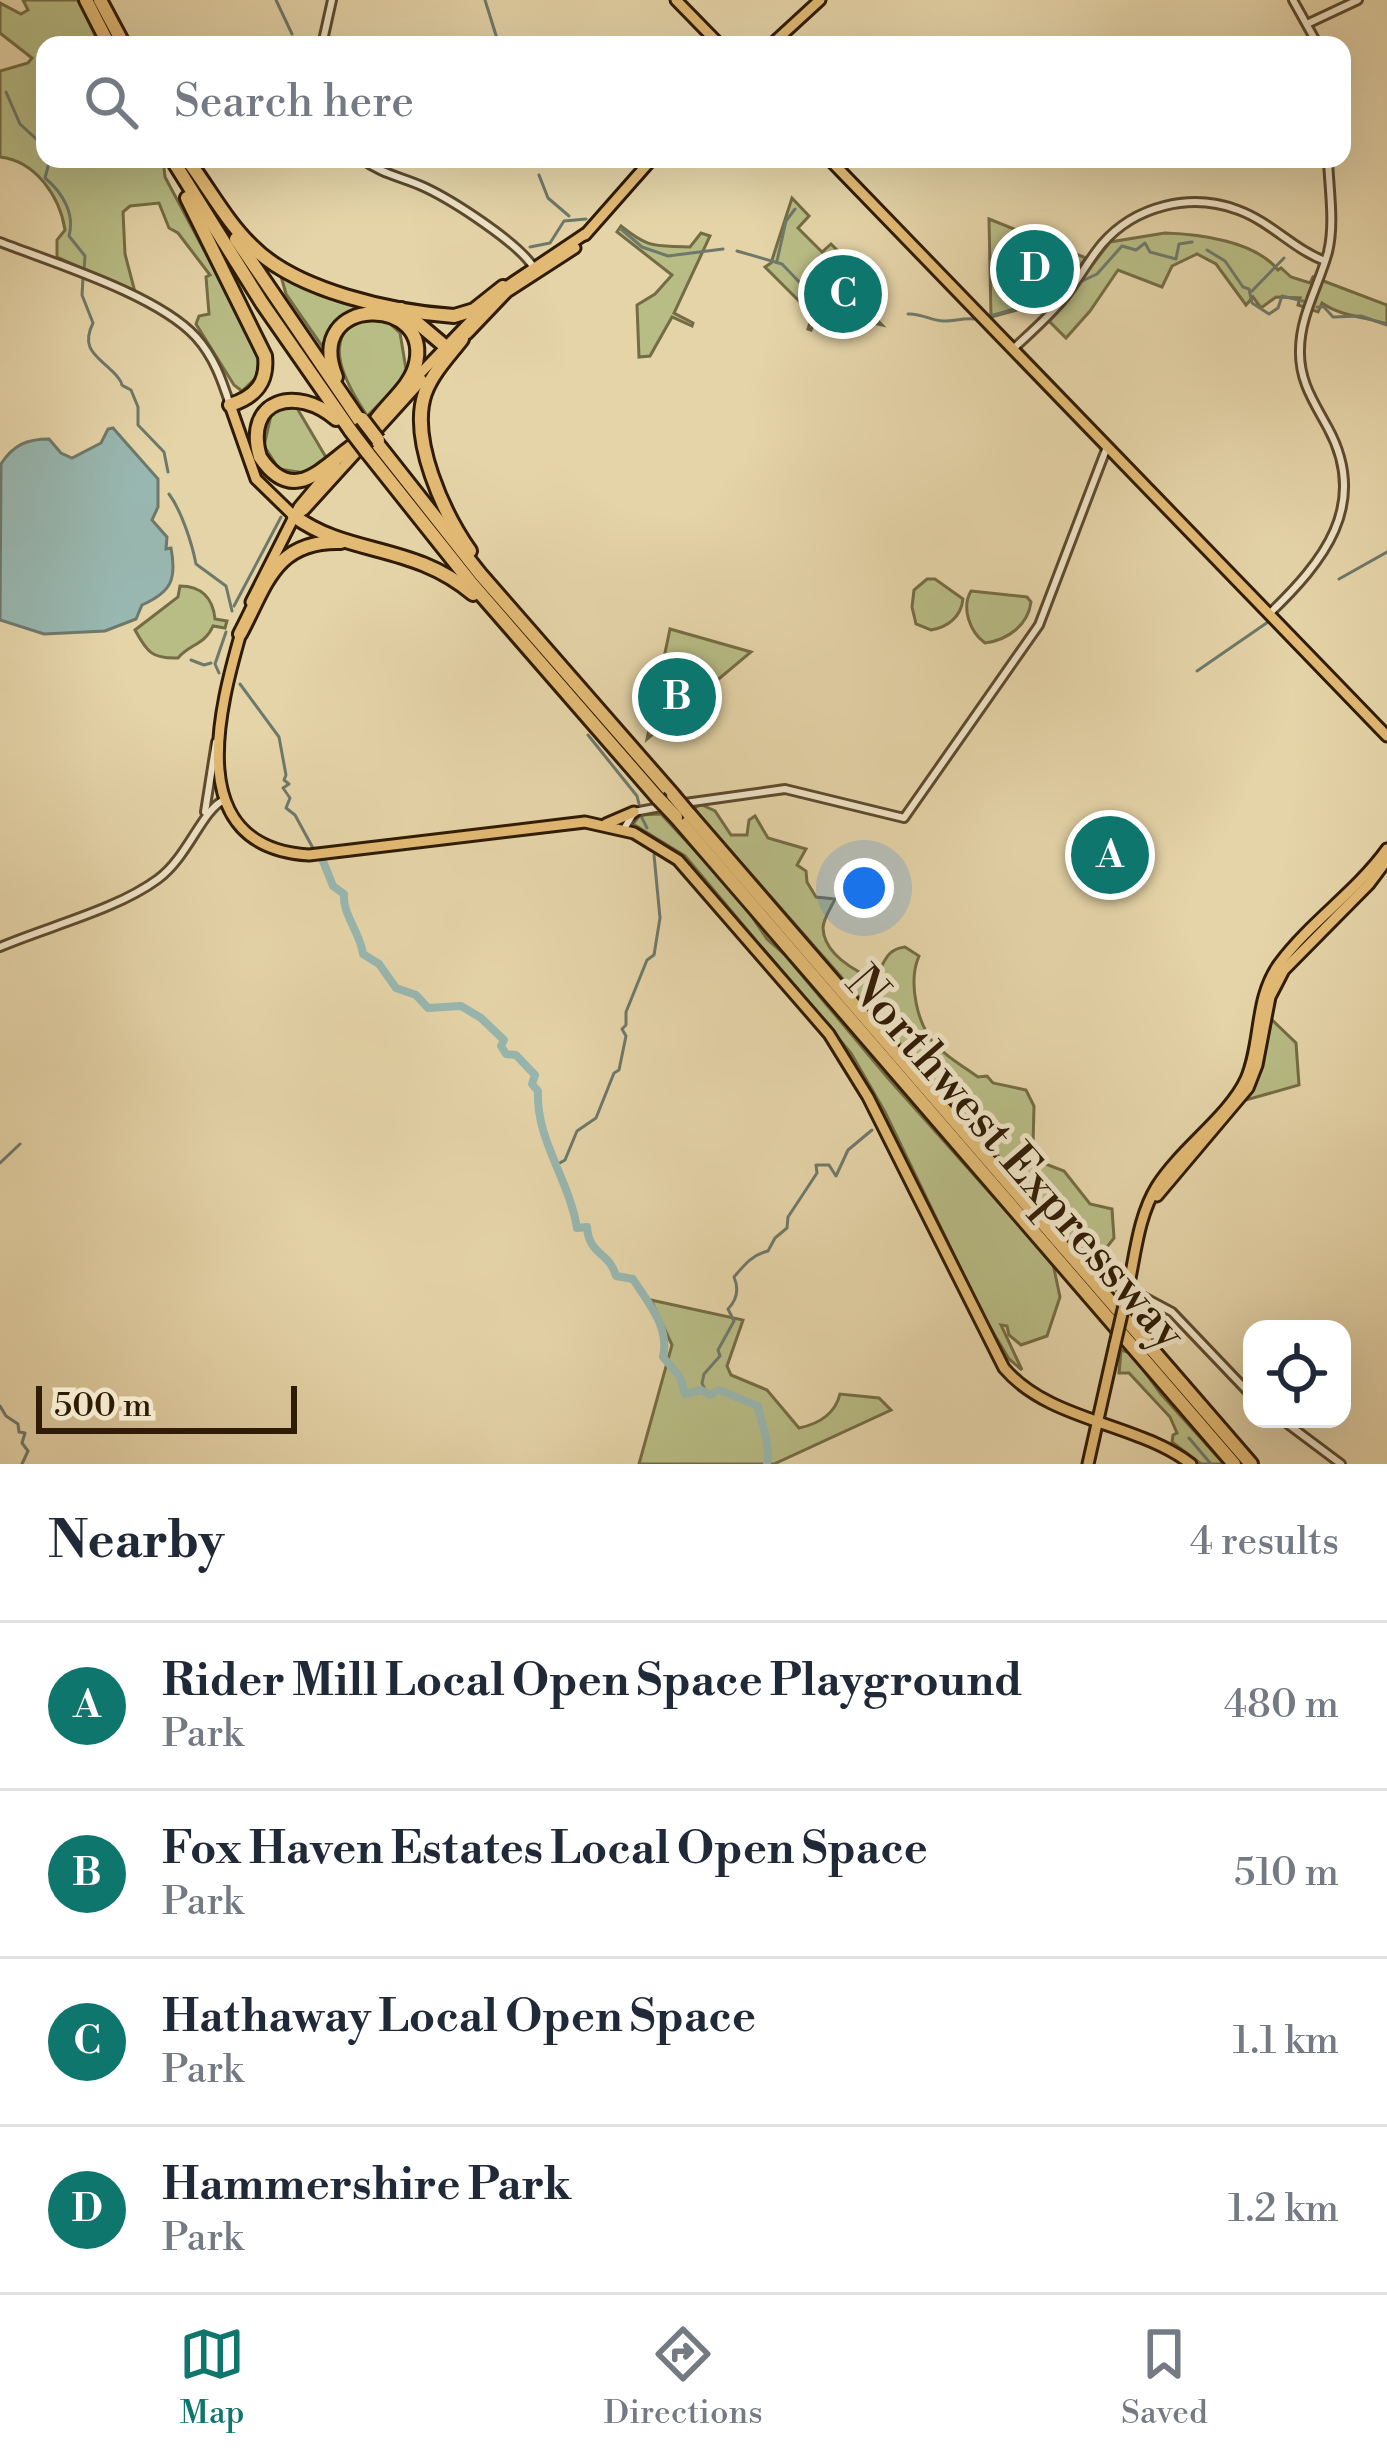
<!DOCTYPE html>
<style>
:root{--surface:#fff;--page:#f6f6f7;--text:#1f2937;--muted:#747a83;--line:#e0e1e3;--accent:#0f766e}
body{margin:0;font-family:"Libre Bodoni",serif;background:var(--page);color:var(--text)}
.controls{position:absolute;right:36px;bottom:36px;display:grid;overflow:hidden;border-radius:24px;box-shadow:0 12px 48px #0002}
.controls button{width:108px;height:108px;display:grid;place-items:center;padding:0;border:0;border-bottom:3px solid var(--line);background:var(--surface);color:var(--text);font:60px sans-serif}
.scale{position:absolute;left:36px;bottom:30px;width:261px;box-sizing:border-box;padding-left:12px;border:6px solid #301c04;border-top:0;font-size:33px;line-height:42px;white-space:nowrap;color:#301c04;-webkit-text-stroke:9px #eee3c6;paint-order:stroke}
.you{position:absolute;left:864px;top:888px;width:42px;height:42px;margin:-30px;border:9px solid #fff;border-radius:50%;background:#1a73e8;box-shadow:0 0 0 18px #1a73e833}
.badge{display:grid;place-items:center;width:78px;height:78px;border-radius:50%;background:var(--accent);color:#fff;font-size:39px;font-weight:700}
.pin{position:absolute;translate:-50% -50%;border:6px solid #fff;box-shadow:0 3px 12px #0006}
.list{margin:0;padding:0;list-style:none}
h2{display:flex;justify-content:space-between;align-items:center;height:156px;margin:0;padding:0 48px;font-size:51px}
h2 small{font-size:39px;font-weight:400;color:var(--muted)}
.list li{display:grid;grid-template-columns:78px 1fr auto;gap:36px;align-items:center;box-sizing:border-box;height:168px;padding:0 48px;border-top:3px solid var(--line)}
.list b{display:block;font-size:45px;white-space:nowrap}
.list p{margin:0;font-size:39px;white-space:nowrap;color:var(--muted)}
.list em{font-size:39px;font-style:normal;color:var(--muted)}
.icon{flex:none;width:66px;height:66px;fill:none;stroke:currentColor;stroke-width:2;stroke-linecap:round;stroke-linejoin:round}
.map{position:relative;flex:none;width:1387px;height:1464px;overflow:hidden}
.search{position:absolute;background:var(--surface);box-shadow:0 12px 48px #0002;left:36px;right:36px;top:36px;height:132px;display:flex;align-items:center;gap:30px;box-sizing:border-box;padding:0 42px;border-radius:24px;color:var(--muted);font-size:45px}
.sheet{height:828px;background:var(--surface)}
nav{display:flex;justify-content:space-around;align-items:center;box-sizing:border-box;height:168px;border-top:3px solid var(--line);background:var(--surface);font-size:33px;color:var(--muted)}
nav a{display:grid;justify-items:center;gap:6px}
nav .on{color:var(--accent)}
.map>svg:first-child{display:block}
.green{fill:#b8bc85;stroke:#746c44;stroke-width:3}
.water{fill:#98b7b0;stroke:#6e796b;stroke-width:3}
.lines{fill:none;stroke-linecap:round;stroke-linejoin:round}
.stream{stroke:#6e796b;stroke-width:3}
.river{stroke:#98b7b0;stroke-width:8}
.minor-casing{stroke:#5d4a2d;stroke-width:12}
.major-casing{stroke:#301c04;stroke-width:15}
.highway-casing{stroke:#301c04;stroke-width:18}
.minor{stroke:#eee3c6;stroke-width:6}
.major{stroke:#e2ba74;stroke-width:9}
.highway{stroke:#e2ba74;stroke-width:12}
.major-bridge-casing{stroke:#301c04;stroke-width:15;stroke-linecap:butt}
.highway-bridge-casing{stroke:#301c04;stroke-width:18;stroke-linecap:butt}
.major-bridge{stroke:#e2ba74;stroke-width:9}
.highway-bridge{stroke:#e2ba74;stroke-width:12}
.labels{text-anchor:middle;stroke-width:10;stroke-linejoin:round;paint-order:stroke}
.street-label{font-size:48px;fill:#301c04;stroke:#eee3c6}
</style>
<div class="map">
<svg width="1387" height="1464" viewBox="0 0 1387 1464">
<rect width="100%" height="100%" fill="#e5d4a8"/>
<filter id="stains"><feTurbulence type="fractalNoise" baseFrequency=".00167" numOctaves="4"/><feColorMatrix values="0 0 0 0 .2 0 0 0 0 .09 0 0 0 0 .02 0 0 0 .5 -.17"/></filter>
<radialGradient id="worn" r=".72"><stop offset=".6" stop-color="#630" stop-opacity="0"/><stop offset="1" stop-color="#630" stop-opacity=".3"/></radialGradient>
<g class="green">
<path d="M23 0H78L100 45H45V159H163L165 177 259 353 260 374 242 391 234 385 196 324 199 316 209 314 206 277 210 275 178 233 169 228 159 203 130 206 123 212 125 254 135 292 57 257V240L65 230C60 197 36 161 0 157V71L28 63 32 58 0 33V3L21 14 28 10Z"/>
<path d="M792 198 809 216 798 228 822 252 831 244 845 258 849 256 876 285 859 301 882 325 818 311 811 330 808 329 814 310 806 308 765 267 771 263Z"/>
<path d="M989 219 1086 258 1045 311 1043 303 991 317Z"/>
<path d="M621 226C651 250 655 245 690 247L701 233 710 236 674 313 693 323 692 326 672 317 650 356 639 357 637 305 655 294 672 275 617 232Z"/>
<path d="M1165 233C1199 234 1255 241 1278 270L1281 268 1291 277 1310 283 1313 277 1387 305V324C1365 317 1340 316 1322 303L1318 312 1298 305 1300 298 1276 297 1261 308 1253 297 1246 305 1216 264 1197 254 1172 266 1162 287 1118 270 1090 311 1066 338 1049 321 1110 242Z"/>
<path d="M281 276 290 279 363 306 334 322 322 346 286 294Z"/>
<path d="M361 318 387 321 400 333 406 369 399 385 367 416C349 387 318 340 361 318Z"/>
<path d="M294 403 327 459 305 473 279 469 264 446 272 411Z"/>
<path d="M927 579H935L963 599C961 617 948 627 931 630L916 624 912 607 914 590Z"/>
<path d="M180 586C201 586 213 598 215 619L227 621 225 628 213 626C205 645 189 644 178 658 152 659 147 652 135 630L178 597Z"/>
<path d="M971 591 1027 597 1031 602C1028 625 1008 640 985 643 970 632 961 608 971 591Z"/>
<path d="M670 629 751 652 647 739Z"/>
<path d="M700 804 715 811 731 835H747L749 820 755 816 768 838 806 849 797 865 806 871 807 882 816 897 835 899C832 906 823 919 823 928 824 952 850 968 869 977L877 975C885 961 887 949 905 947L919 956C908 981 916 1026 938 1047 949 1059 965 1067 978 1077L987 1076 993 1083 1026 1090 1034 1106 1033 1146 1043 1163 1064 1171 1090 1204 1112 1209 1114 1238 1103 1252 1119 1267 1114 1279 1122 1291 1120 1295 694 809Z"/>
<path d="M661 814 740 899 767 939 785 955 887 1077 1053 1264 1060 1297 1047 1336 1021 1345 1009 1335 1007 1326 1001 1325 1022 1370 1009 1359 984 1317 885 1112 851 1053 685 856 633 824 640 815Z"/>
<path d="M1269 1017 1296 1043 1299 1085 1246 1100 1262 1063Z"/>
<path d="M651 1300 743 1320 727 1366 731 1375 767 1390 799 1428C818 1424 835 1414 840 1394L879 1398 891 1410 774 1464H639L672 1345Z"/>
<path d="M1121 1350 1131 1353 1161 1394 1224 1464H1201L1172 1442 1173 1435 1177 1433 1170 1417 1129 1373H1119Z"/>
</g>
<path class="water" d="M113 428 158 479V507L152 520 167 537 166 549 171 548C177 580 171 592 142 605L136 619 105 631 44 634 0 620 1 464C13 445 27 439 49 439L61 453 72 458 101 443 108 429Z"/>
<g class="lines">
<g class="stream">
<path d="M276 0 292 34"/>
<path d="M485 0 499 45"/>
<path d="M6 92 20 124 45 147"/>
<path d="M50 159 45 178C63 193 75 214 69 236L85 256 84 270"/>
<path d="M539 175 548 198 569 216"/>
<path d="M621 229 642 247 668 256 723 249"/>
<path d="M530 247 550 243 564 221 586 219"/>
<path d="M1207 250 1225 261 1243 287 1249 289 1252 303 1269 314 1278 308 1282 296 1303 301"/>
<path d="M737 251 782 264 826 310 833 305 849 314 876 312"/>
<path d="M777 261 786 221 795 209"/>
<path d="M83 278 82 295 93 323C79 351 100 357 116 375 129 391 113 380 131 390L138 407V425L164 452 168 472"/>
<path d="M1078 283 1097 274 1122 246 1136 250 1145 243 1150 252 1176 259 1179 244 1192 242"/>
<path d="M1252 291 1284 258"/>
<path d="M1317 307H1324L1333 317 1361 316 1387 325"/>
<path d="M908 314C922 313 933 322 945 321 955 321 962 318 974 319"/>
<path d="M989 316C1019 308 1044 302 1070 288"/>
<path d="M169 494C181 510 192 543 196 564L226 586 232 611"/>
<path d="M1339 579 1387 552"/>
<path d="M234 606 281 517"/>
<path d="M191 660 204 665 211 663"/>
<path d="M1197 671 1268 622"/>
<path d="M219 673 215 664 226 632"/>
<path d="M240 684 279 737 286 775 284 780 289 784 283 788 290 798 286 808 295 815 314 850"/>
<path d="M588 735 637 796 639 804"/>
<path d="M641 816 647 828"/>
<path d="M0 1163 20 1144"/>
<path d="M558 1164 565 1160 577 1131 596 1118 614 1073 619 1070 626 1036 622 1029 626 1025V1012L647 960 654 955 660 918 654 855"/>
<path d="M707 1394 702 1383 704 1374 720 1356 718 1350 734 1321 728 1309C737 1300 739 1289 734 1277 745 1264 752 1255 768 1251L775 1238 787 1228 788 1217 817 1173 816 1165H829L836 1176 848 1150 872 1130"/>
<path d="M0 1406 6 1416 18 1424 19 1432 25 1433 22 1443 28 1451 22 1464"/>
<path d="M1189 1438 1211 1464"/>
</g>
<path class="river" d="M323 861 333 886 344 894C342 914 361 934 363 954L379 964 396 988 416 995 428 1008 461 1006 481 1018 504 1040 501 1046 506 1054 516 1055 535 1075 532 1084 538 1091C536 1141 568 1176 577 1228L587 1227C589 1256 609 1251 616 1276L633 1279C648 1303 670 1327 663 1357L680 1377 685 1394 701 1390 710 1395 719 1390 758 1406C761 1426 771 1442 767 1464"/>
<defs>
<g id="minor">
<path d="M1293 0 1318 45"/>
<path d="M1309 23 1358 0"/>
<path d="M322 45 332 0"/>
<path d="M362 159C381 174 402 177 424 187 452 200 519 243 534 268"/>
<path d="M0 242C54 263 158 295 196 337 214 357 222 380 230 405"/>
<path d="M1012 350C1030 333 1049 317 1065 297 1078 280 1088 261 1102 244 1135 206 1190 192 1238 210 1271 222 1293 249 1325 261"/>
<path d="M1269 614C1323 562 1370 505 1328 428 1314 402 1299 381 1300 350 1300 316 1319 285 1328 252 1335 223 1329 189 1328 159"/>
<path d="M685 803 785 789 904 818 1039 625 1107 447"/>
<path d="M205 812 216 742"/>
<path d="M624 829 634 812 666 806"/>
<path d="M0 947C49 926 116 910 158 879 188 857 202 810 224 800"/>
<path d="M1129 1289 1172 1312 1252 1396"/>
<path d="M1281 1419 1341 1464"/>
</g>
<g id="major">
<path d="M676 0 720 45"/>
<path d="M771 45 820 0"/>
<path d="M829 159 1387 736"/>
<path d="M585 235 652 159"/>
<path d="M500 291 585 234"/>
<path d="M467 334 507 292 575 248"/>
<path d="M413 381 484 307"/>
<path d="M230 405 256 479 294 516"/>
<path d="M294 516 304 510 422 380"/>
<path d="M251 602 299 507 335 464"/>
<path d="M242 629C219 709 181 847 309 855L585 822 634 833 678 860 829 1034 868 1097 1004 1368C1050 1422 1136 1422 1191 1464"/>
<path d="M606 824 634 812"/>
<path d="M1157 1196 1248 1088 1257 1065 1270 997 1284 970 1369 884 1387 860"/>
<path d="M1125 1301C1135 1263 1136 1220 1157 1186 1181 1148 1229 1116 1246 1079 1262 1041 1254 999 1279 964 1310 922 1356 892 1387 849"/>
<path d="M1088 1464 1115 1344"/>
</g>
<g id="highway">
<path d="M86 0 109 45"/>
<path d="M100 0 124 45"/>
<path d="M172 159 262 303 351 431"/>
<path d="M189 162C210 190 227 222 252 246 296 291 393 312 454 316L474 310 503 287"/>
<path d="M187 198 265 356C268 383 255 397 230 405"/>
<path d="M236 239 360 421"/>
<path d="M401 309 446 347 442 356"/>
<path d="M462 339C449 356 433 372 425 393 409 439 444 514 470 551"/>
<path d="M336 377C302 294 436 294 415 367 409 387 388 403 376 420"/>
<path d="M336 419C297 385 243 399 260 457 292 505 320 470 351 447"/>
<path d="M376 442 481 575 673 795"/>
<path d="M367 452 472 584 658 798"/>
<path d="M294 516C348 556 413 543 473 594"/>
<path d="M240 634C266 586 274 540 341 542"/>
<path d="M689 814 1251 1464"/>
<path d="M676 817 1234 1464"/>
</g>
</defs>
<use href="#minor" class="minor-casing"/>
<use href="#major" class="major-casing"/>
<use href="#highway" class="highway-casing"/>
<use href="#minor" class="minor"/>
<use href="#major" class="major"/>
<use href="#highway" class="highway"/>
<defs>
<path id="major-bridge" d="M1115 1344 1125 1301"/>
<g id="highway-bridge">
<path d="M362 419 378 440"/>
<path d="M351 431 367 452"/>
<path d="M673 795 689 814"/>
<path d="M658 798 676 817"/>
</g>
</defs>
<use href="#major-bridge" class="major-bridge-casing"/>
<use href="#highway-bridge" class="highway-bridge-casing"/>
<use href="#major-bridge" class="major-bridge"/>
<use href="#highway-bridge" class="highway-bridge"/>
</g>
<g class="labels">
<g class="street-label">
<text transform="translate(1017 1157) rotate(49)" y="17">Northwest Expressway</text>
</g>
</g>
<rect width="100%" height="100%" filter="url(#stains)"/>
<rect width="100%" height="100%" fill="url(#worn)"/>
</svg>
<div class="controls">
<button><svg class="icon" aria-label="locate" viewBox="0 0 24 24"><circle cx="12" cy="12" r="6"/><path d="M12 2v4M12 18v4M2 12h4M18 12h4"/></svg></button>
</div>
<div class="scale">500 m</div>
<div class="you"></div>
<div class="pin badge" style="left:1110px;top:855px">A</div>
<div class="pin badge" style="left:677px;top:697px">B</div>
<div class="pin badge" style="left:843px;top:294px">C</div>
<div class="pin badge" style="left:1035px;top:269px">D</div>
<div class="search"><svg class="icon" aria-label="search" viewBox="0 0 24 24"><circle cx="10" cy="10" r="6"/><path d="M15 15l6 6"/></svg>Search here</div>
</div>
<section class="sheet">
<h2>Nearby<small>4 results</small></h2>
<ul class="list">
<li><span class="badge">A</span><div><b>Rider Mill Local Open Space Playground</b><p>Park</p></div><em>480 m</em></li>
<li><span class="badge">B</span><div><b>Fox Haven Estates Local Open Space</b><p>Park</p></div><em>510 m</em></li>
<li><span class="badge">C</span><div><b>Hathaway Local Open Space</b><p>Park</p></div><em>1.1 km</em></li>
<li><span class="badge">D</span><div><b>Hammershire Park</b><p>Park</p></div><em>1.2 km</em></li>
</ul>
</section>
<nav>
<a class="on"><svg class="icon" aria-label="map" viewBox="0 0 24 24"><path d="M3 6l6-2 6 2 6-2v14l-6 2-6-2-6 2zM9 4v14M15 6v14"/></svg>Map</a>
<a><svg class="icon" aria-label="directions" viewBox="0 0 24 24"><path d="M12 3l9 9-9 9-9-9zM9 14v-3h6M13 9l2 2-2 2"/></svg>Directions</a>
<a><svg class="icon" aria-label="saved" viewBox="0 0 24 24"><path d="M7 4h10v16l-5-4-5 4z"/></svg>Saved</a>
</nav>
